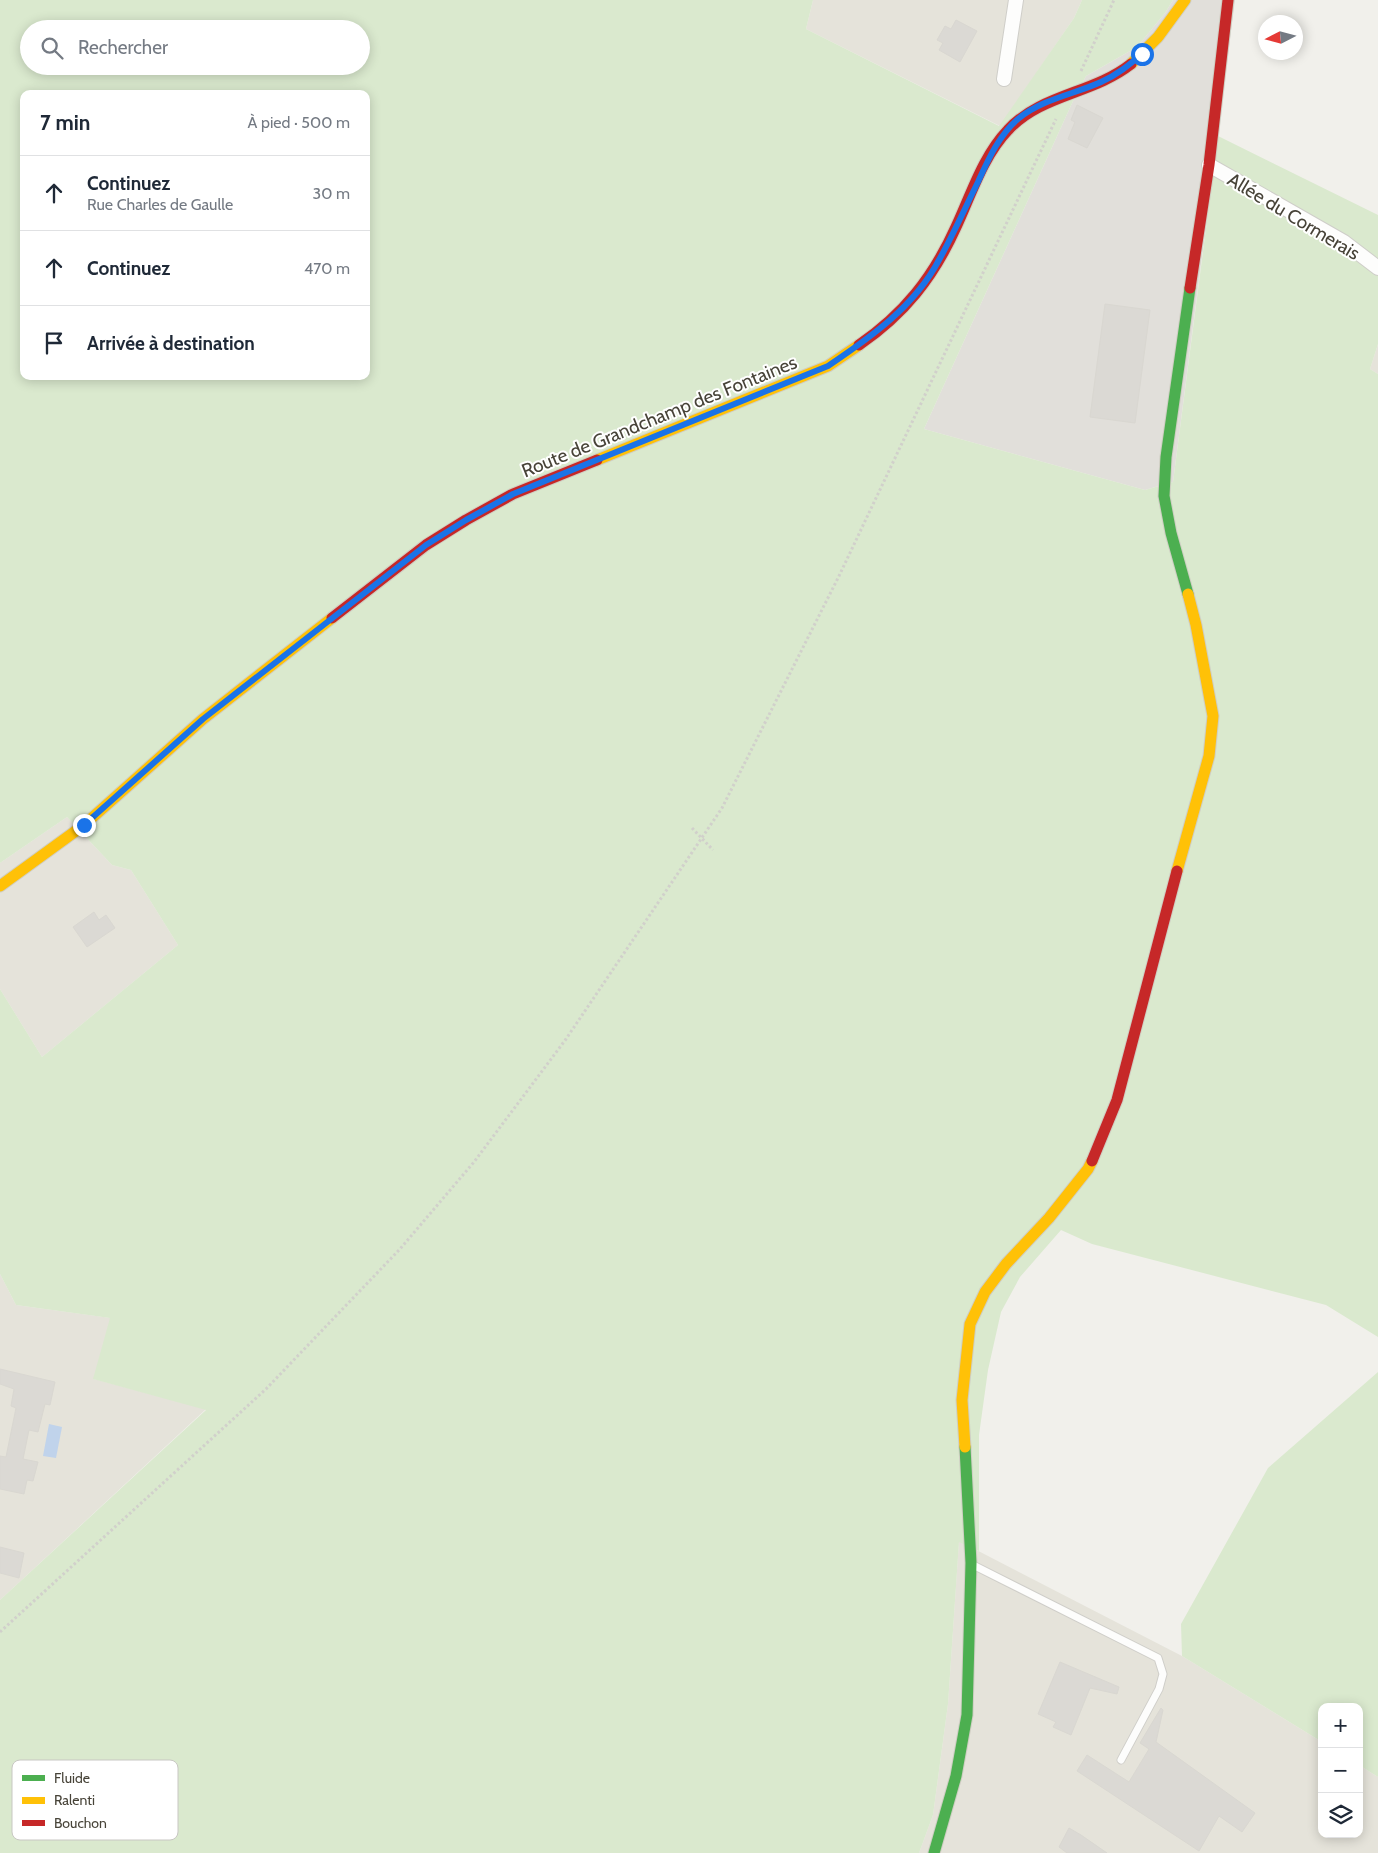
<!DOCTYPE html>
<html lang="fr">
<meta charset="utf-8">
<style>
:root{--surface:#fff;--page:#f2f2f3;--text:#1f2937;--muted:#747a83;--line:#e0e1e3}
body{margin:0;font-family:Cabin,sans-serif;background:var(--page);color:var(--text)}
.controls{position:absolute;right:15px;bottom:15px;display:grid;overflow:hidden;border-radius:10px;box-shadow:0 2px 12px #0003}
.controls button{width:45px;height:45px;display:grid;place-items:center;padding:0;border:0;border-bottom:1px solid var(--line);background:var(--surface);color:var(--text);font:25px sans-serif}
.compass{position:absolute;left:1258px;top:15px;width:45px;height:45px;border-radius:50%;background:var(--surface);box-shadow:0 2px 12px #0003;rotate:264deg}
.stop{position:absolute;width:15px;height:15px;margin:-11px;border:4px solid #1a73e8;border-radius:50%;background:#fff}
.stop.end{background:#1a73e8;border-color:#fff;box-shadow:0 1px 5px #0008}
.list{margin:0;padding:0;list-style:none}
h2{display:flex;justify-content:space-between;align-items:center;height:65px;margin:0;padding:0 20px;font-size:21px}
h2 small{font-size:16px;font-weight:400;color:var(--muted)}
.list li{display:grid;grid-template-columns:32px 1fr auto;gap:15px;align-items:center;box-sizing:border-box;height:75px;padding:0 20px;border-top:1px solid var(--line)}
.list b{display:block;font-size:19px;white-space:nowrap}
.list p{margin:0;font-size:16px;white-space:nowrap;color:var(--muted)}
.list em{font-size:16px;font-style:normal;color:var(--muted)}
.icon{flex:none;width:28px;height:28px;fill:none;stroke:currentColor;stroke-width:2;stroke-linecap:round;stroke-linejoin:round}
.map{position:relative;flex:none;width:1378px;height:1853px;overflow:hidden}
.search{position:absolute;background:var(--surface);box-shadow:0 2px 12px #0003;left:20px;top:20px;width:350px;height:55px;display:flex;align-items:center;gap:12px;box-sizing:border-box;padding:0 18px;border-radius:28px;color:var(--muted);font-size:19px}
.panel{position:absolute;background:var(--surface);box-shadow:0 2px 12px #0003;left:20px;top:90px;width:350px;height:290px;border-radius:10px}
.map>svg:first-child{display:block}
.residential{fill:#e5e3da}
.industrial{fill:#e1dfda}
.green{fill:#dae9ce;fill-rule:evenodd}
.water{fill:#c0d3eb}
.building{fill:#dbd9d4;stroke:#d9d7d1}
.lines{fill:none;stroke-linecap:round;stroke-linejoin:round}
.lane-casing{stroke:#cfcec9;stroke-width:9}
.street-casing{stroke:#cfcec9;stroke-width:16}
.fast-casing{stroke:#cfcec3;stroke-width:13}
.slow-casing{stroke:#cfcec3;stroke-width:13}
.jam-casing{stroke:#cfcec3;stroke-width:13}
.path{stroke:#d1d0cb;stroke-width:3;stroke-dasharray:2.5 2.5;stroke-linecap:butt}
.lane{stroke:#fdfdfc;stroke-width:7}
.street{stroke:#fdfdfc;stroke-width:14}
.fast{stroke:#4caf50;stroke-width:11}
.slow{stroke:#ffc107;stroke-width:11}
.jam{stroke:#c62828;stroke-width:11}
.route{stroke:#1a73e8;stroke-width:6}
.labels{text-anchor:middle;stroke-width:4;stroke-linejoin:round;paint-order:stroke}
.street-label{font-size:19px;fill:#474338;stroke:#fff}
.key{fill:#fff;stroke:#c8c7c3;stroke-width:1}
.key-label{font-size:14px;fill:#474338}
</style>
<div class="map">
<svg width="1378" height="1853" viewBox="0 0 1378 1853">
<rect width="100%" height="100%" fill="#f1f0eb"/>
<g class="residential">
<path d="M813 0H1082L1074 18 1000 126 806 29Z"/>
<path d="M1378 344V374L1370 369Z"/>
<path d="M67 817 112 865 131 870 178 945 42 1057 0 989V863Z"/>
<path d="M0 1274 16 1305 111 1318 94 1379 206 1409 0 1600Z"/>
<path d="M959 1541 1182 1656 1322 1742V1834H1359V1765L1378 1777V1853H919L933 1815 948 1704Z"/>
</g>
<path class="industrial" d="M1173 0H1235L1173 482 1145 490 924 429 1073 101 1086 76 1137 47 1165 13Z"/>
<g class="green">
<path d="M0 0H813L806 29 999 126 1074 18 1082 0H1173L1165 13 1137 47 1086 76 1073 101 924 429 1145 490 1173 482 1218 136 1378 215V344L1370 369 1378 374V1337L1326 1305 1092 1244 1061 1230 1020 1277 1001 1312 988 1370 979 1435V1551L959 1542 948 1704 933 1815 919 1853H0V1600L206 1410 93 1379 110 1318 16 1305 0 1274V989L42 1057 178 945 131 870 112 865 67 817 0 863ZM29 29H361V66H29ZM24 94H366V376H24Z"/>
<path d="M1378 1372V1777L1359 1765V1707H1322V1742L1182 1656 1181 1624 1268 1468Z"/>
</g>
<path class="water" d="M49 1424 62 1427 56 1458 43 1456Z"/>
<g class="building">
<path d="M956 20 977 31 960 62 939 50 943 43 937 40 945 26 951 29Z"/>
<path d="M1077 105 1103 118 1087 148 1068 139 1075 122 1071 120Z"/>
<path d="M1105 304 1150 310 1135 423 1090 417Z"/>
<path d="M94 912 99 920 106 915 115 928 87 947 73 927Z"/>
<path d="M0 1369 55 1382 50 1405 45 1404 38 1432 29 1430 23 1459 38 1462 33 1481 27 1480 24 1494 0 1489V1456L6 1457 16 1408 11 1406 14 1389 0 1384Z"/>
<path d="M0 1547 24 1553 19 1578 0 1573Z"/>
<path d="M1060 1662 1119 1687 1117 1694 1090 1688 1071 1735 1053 1727 1056 1722 1038 1714Z"/>
<path d="M1161 1708 1163 1710 1156 1742 1255 1813 1242 1832 1219 1816 1199 1851 1077 1771 1087 1755 1129 1782 1149 1749 1140 1743Z"/>
<path d="M1069 1828 1081 1835 1107 1853H1067L1059 1847Z"/>
</g>
<g class="lines">
<defs>
<path id="lane" d="M973 1565 1158 1658 1163 1674 1159 1689 1121 1760"/>
<g id="street">
<path d="M1004 79 1016 0"/>
<path d="M1209 165 1344 242 1378 268"/>
</g>
<g id="fast">
<path d="M1188 594 1171 533 1164 496 1166 457 1190 288"/>
<path d="M934 1853 956 1776 967 1715 971 1563 965 1447"/>
</g>
<g id="slow">
<path d="M1131 64 1158 37 1185 0"/>
<path d="M597 460 828 366 859 345"/>
<path d="M1177 871 1209 756 1213 716 1196 625 1188 594"/>
<path d="M0 886 84 825 203 719 332 618"/>
<path d="M965 1447 962 1400 970 1324 985 1292 1006 1264 1049 1218 1088 1169 1092 1161"/>
</g>
<g id="jam">
<path d="M1190 288 1209 165 1228 0"/>
<path d="M859 345C904 314 933 278 956 227 971 195 983 156 1008 130 1041 94 1093 94 1131 64"/>
<path d="M332 618 426 545 466 520 513 494 597 460"/>
<path d="M1092 1161 1117 1100 1177 871"/>
</g>
</defs>
<use href="#lane" class="lane-casing"/>
<use href="#street" class="street-casing"/>
<use href="#fast" class="fast-casing"/>
<use href="#slow" class="slow-casing"/>
<use href="#jam" class="jam-casing"/>
<g class="path">
<path d="M1081 71 1114 0"/>
<path d="M692 828 713 850"/>
<path d="M0 1632 266 1389 400 1249 474 1162 566 1039 722 808 839 576 1056 119"/>
</g>
<use href="#lane" class="lane"/>
<use href="#street" class="street"/>
<use href="#fast" class="fast"/>
<use href="#slow" class="slow"/>
<use href="#jam" class="jam"/>
</g>
<g class="lines">
<path class="route" d="M84 825 203 719 426 545 466 520 513 494 828 366C871 337 914 307 939 260 953 235 965 208 978 182 988 160 999 135 1018 119 1042 99 1075 94 1101 82 1117 75 1129 65 1142 54"/>
</g>
<g class="labels">
<g class="street-label">
<text transform="translate(1294 216) rotate(31)" y="7">Allée du Cormerais</text>
<text transform="translate(659 416) rotate(-22)" y="7">Route de Grandchamp des Fontaines</text>
</g>
</g>
<rect x="12" y="1760" width="166" height="80" rx="8" class="key"/>
<rect x="22" y="1775" width="23" height="6" fill="#4caf50"/>
<rect x="22" y="1797" width="23" height="7" fill="#ffc107"/>
<rect x="22" y="1820" width="23" height="6" fill="#c62828"/>
<g class="key-label">
<text x="54" y="1783">Fluide</text>
<text x="54" y="1805">Ralenti</text>
<text x="54" y="1828">Bouchon</text>
</g>
</svg>
<div class="controls">
<button>+</button>
<button>−</button>
<button><svg class="icon" aria-label="layers" viewBox="0 0 24 24"><path d="M12 4l9 5-9 5-9-5zM3 14l9 5 9-5"/></svg></button>
</div>
<svg class="compass" viewBox="-18 -18 36 36"><path d="M0-13l5 13h-10z" fill="#e53935"/><path d="M0 13l5-13h-10z" fill="#747a83"/></svg>
<div class="stop" style="left:1142px;top:54px"></div>
<div class="stop end" style="left:84px;top:825px"></div>
<div class="search"><svg class="icon" aria-label="search" viewBox="0 0 24 24"><circle cx="10" cy="10" r="6"/><path d="M15 15l6 6"/></svg>Rechercher</div>
<section class="panel">
<h2>7 min<small>À pied · 500 m</small></h2>
<ul class="list">
<li><svg class="icon" aria-label="ahead" viewBox="0 0 24 24"><path d="M12 20V5M6 11l6-6 6 6"/></svg><div><b>Continuez</b><p>Rue Charles de Gaulle</p></div><em>30 m</em></li>
<li><svg class="icon" aria-label="ahead" viewBox="0 0 24 24"><path d="M12 20V5M6 11l6-6 6 6"/></svg><div><b>Continuez</b></div><em>470 m</em></li>
<li><svg class="icon" aria-label="arrive" viewBox="0 0 24 24"><path d="M6 21V4h12l-3 4 3 4H6"/></svg><div><b>Arrivée à destination</b></div></li>
</ul>
</section>
</div>
